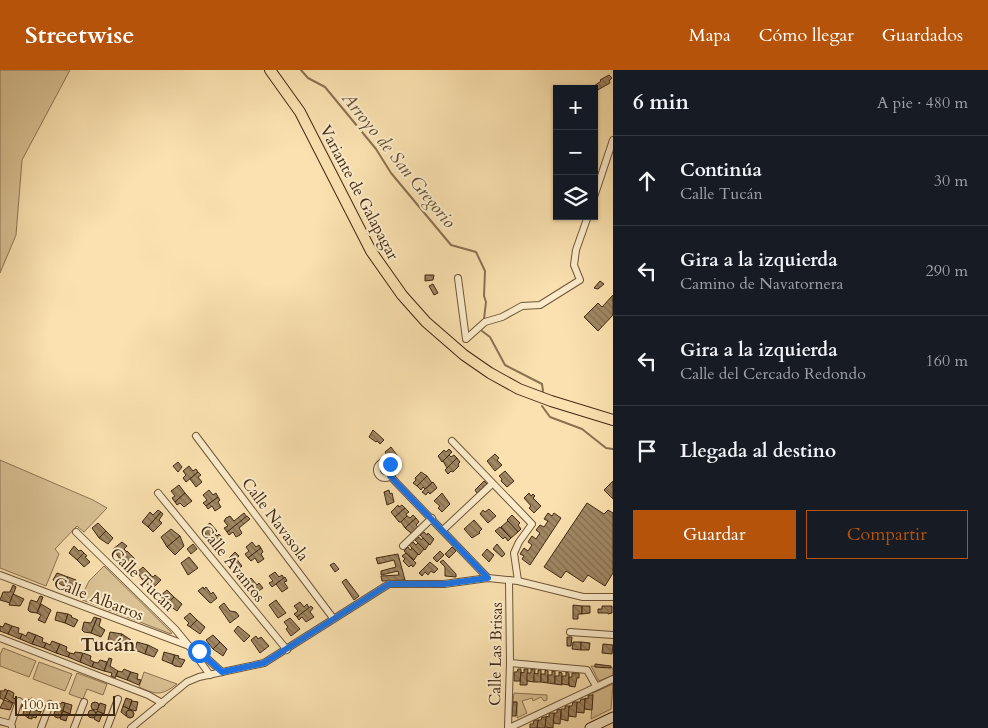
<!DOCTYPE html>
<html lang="es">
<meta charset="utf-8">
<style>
:root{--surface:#171b24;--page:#242831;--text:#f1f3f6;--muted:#9ea1a6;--line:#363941;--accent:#b45309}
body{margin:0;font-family:Cardo,serif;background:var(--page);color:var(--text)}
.controls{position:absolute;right:15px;top:15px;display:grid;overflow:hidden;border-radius:0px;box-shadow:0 1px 4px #0004}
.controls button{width:45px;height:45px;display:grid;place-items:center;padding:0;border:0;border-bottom:1px solid var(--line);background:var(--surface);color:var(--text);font:25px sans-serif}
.scale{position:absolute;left:15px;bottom:12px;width:100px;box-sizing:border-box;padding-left:5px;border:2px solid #402813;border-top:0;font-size:14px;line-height:18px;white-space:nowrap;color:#402813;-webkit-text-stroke:4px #fceccb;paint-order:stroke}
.stop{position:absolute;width:15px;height:15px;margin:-11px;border:4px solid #1a73e8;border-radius:50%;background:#fff}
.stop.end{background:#1a73e8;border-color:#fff;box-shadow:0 1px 5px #0008}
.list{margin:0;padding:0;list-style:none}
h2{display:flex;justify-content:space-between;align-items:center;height:65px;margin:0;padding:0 20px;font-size:21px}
h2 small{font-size:16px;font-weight:400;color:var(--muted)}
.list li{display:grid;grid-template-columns:32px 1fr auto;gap:15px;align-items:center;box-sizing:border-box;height:90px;padding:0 20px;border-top:1px solid var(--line)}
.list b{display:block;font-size:19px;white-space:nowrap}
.list p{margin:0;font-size:16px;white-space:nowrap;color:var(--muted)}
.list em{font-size:16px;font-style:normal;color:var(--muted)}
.actions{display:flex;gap:10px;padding:15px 20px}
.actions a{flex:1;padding:11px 0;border:1px solid var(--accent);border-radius:0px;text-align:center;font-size:18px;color:var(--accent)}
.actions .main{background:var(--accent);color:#fff}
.icon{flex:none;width:28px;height:28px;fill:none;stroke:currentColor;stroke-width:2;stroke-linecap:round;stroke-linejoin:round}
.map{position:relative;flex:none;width:613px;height:658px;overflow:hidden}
header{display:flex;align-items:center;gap:30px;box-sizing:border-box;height:70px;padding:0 25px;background:var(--accent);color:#fff}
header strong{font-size:24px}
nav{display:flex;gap:28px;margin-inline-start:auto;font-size:18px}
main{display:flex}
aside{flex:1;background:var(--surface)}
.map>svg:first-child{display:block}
.green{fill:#dac294;stroke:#8d7554}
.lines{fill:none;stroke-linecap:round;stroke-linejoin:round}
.stream{stroke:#8a7151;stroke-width:2}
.building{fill:url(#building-back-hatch);stroke:#402813}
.street-casing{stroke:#6e563a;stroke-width:8}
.secondary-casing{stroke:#402813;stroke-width:11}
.primary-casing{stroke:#402813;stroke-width:12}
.street{stroke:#fceccb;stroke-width:6}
.secondary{stroke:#fceccb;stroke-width:9}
.primary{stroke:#fae1af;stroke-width:10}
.route{stroke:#1a73e8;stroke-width:6}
.labels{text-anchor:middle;stroke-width:4;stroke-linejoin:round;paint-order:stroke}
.street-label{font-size:16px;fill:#402813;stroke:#fceccb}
.water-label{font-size:18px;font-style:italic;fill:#654d32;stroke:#fceccb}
.quarter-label{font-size:19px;font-weight:bold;fill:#402813;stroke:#fceccb}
</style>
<header>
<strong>Streetwise</strong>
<nav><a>Mapa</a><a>Cómo llegar</a><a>Guardados</a></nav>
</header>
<main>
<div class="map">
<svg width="613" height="658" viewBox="0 0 613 658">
<defs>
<pattern id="building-back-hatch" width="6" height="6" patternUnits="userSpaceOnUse" patternTransform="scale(1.25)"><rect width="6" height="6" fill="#a18864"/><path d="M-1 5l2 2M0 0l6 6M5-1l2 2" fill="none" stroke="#856f51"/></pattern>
</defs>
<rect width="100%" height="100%" fill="#fae1af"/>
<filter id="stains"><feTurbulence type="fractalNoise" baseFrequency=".004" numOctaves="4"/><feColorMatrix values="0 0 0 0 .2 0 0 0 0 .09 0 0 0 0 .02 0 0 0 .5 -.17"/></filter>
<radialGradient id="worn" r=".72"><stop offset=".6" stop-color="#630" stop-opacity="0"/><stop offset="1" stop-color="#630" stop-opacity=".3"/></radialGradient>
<g class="green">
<path d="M0 0H70L22 90 16 165 0 203Z"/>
<path d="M0 390 93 430 107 438 84 462 77 456 55 479 59 484 46 516 0 498Z"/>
<path d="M104 496 172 563 171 564 80 529 89 511Z"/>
<path d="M3 578 36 591 29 607 0 596V585Z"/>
<path d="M39 592 72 604 65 621 33 609Z"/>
<path d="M591 596 613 598V605L599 611Z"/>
<path d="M144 602 177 614C161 626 157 625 139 617Z"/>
<path d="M77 603 107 614 103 625 87 619 83 629 69 624Z"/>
<path d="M613 614 611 639 591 649 593 623Z"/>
<path d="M514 623 547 625V630L544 631 541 627 533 631 532 628 522 631 527 643 517 648V632H513Z"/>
</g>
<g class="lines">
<g class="stream">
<path d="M301 0 308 8 325 17 376 79 391 103 451 175 476 182 485 201 484 226 486 232 484 249"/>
<path d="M482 261 490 267 505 295 542 314 543 321"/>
<path d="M542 336 550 347 582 359 606 378 613 379"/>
</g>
</g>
<g class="building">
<path d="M609 5 612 8 609 11 610 13 594 22V19H590L601 11 600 10Z"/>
<path d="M425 205H434L433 210 425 211Z"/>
<path d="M600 211 604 214 598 219 594 218Z"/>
<path d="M433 214 438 223 434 225 429 216Z"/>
<path d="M613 225V245L598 261 584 247 598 233 602 237Z"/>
<path d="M373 360 384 370 380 374 377 371 376 372 369 367Z"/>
<path d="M391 377 399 388 395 391 392 388 390 389 385 382Z"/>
<path d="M449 379 452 382 442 392 438 386 444 380 446 382Z"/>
<path d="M495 384 499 388 497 390 502 395 495 401 487 391Z"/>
<path d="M449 385 451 387 454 385 457 388 447 398 443 391Z"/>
<path d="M457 388 460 392 458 394 459 396 453 402 451 401 448 404 445 400Z"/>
<path d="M178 392 182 397 178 402 173 396Z"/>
<path d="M189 396 193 401 196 399 198 402 186 412 183 408 186 405 183 401Z"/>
<path d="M505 401 514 411 507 417 501 411 502 409 499 406Z"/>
<path d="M198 402 201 405 198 407 202 412 196 417 190 409Z"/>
<path d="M421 402 427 406 417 416 413 413 416 410 415 408Z"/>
<path d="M427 406 432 413 425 419 423 417 421 420 417 416Z"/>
<path d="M484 411 487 414 477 423 475 420Z"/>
<path d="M613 411V429L604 420Z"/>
<path d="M433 412 437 418 430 424 428 422 426 425 422 422Z"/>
<path d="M179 415 185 423 175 432 172 428 175 426 171 421Z"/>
<path d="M209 420 213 425 216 423 218 427 206 436 203 433 207 430 203 425Z"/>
<path d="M389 420 390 424 392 423 394 432 387 435 384 422Z"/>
<path d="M185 423 192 431 184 437 180 433 177 435 175 432Z"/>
<path d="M442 423 450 434 442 442 438 438 440 436 434 431Z"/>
<path d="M529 423 531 426 533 424 535 426 533 428 541 436 534 443 529 438 531 436 524 428Z"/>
<path d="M218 427 220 430 218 432 221 437 215 441 212 436 208 439 206 436Z"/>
<path d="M587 433 604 444 608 440 613 443V503L605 516 588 505 583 512 566 501 561 508 544 497Z"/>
<path d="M398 435 399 437 402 435 405 438 395 447 391 442Z"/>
<path d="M405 438 409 442 406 444 407 446 401 452H399L395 447Z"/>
<path d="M489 439 496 446 488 453 480 444 483 440 485 442Z"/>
<path d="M158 440 161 442 148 457 142 452 150 442 153 445Z"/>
<path d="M161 442 163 444 159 450 162 453 153 462 148 457Z"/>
<path d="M244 443 247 447 227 462 224 458 228 456 224 451 226 448 230 446 234 451Z"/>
<path d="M548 443 552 446 554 443 561 448 530 495 522 489 524 486 520 484 524 478 528 481 532 475 528 472 532 466 536 469 540 463 536 460 540 455 544 457 548 451 544 449Z"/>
<path d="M413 445 416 448 405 458 401 452 407 446 410 448Z"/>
<path d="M512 445 520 453 518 455 521 459 518 462 507 450Z"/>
<path d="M247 446 250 449 239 458 242 463 240 465 236 467 233 462 229 465 227 462Z"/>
<path d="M416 448 419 452 416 455 418 457 411 463 405 458Z"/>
<path d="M474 450 482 459 479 462 480 463 472 468 464 459Z"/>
<path d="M508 451 518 462 511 468 501 457Z"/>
<path d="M98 453 106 461 99 468 92 458Z"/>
<path d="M210 453 217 461 206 470 203 467 206 464 202 459Z"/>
<path d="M500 457 511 468 508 471 505 467 503 469 495 461Z"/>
<path d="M171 459 180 466 167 477 161 467Z"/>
<path d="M106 461 113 468 108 474 99 468Z"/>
<path d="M424 462 427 465 428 463 434 469 430 475 420 465Z"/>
<path d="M214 463 217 466 219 464 223 469 216 475 212 471 209 473 206 470Z"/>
<path d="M180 466 184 476 175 485 167 477Z"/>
<path d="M419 467 421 470 423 468 429 474 425 480 415 470Z"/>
<path d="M122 472 127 476 124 479 127 482 120 489 113 479Z"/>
<path d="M252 472 256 477 259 475 261 478 248 488 245 484 249 481 246 477Z"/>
<path d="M413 472 416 475 418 473 424 479 419 485 409 475Z"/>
<path d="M193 474 197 479 191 484 187 479Z"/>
<path d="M497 474 505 484 502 487 493 479Z"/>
<path d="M74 476 79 481 81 480 84 483 77 490 69 483Z"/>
<path d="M408 477 410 480 412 478 418 484 414 490 404 481Z"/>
<path d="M452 477 456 481 449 488 445 484Z"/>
<path d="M261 478 263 482 261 484 264 489 258 493 255 488 251 491 248 488Z"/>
<path d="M487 479 494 485 489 492 482 485Z"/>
<path d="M127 481 135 489 130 495 120 489Z"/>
<path d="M440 481 444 485 437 492 433 488Z"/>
<path d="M235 482 239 486 237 488 238 491 242 496 235 502 231 495 233 493 229 488Z"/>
<path d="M84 483 87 486 85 487 90 492 84 497 77 490Z"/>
<path d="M406 483 416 493 413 497 411 495 409 497 403 491 405 489 402 486Z"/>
<path d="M398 484 405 510 382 511 381 506 399 505 398 501 381 505V501L396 497 394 490 378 494 376 488Z"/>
<path d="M189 487 198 498 188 505 181 493Z"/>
<path d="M443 490 456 504V507L445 506V497L440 492Z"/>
<path d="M430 492 438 499 434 503 431 501 428 505 425 502 422 506 419 503Z"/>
<path d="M334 493 339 499 335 502 330 495Z"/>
<path d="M143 497 151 505 144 512 137 502Z"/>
<path d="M275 502 279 507 282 505 284 508 272 517 269 513 273 511 269 506Z"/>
<path d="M57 503 68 507 64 516 53 510Z"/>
<path d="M150 505 153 507 155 505 161 510 153 518 144 512Z"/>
<path d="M68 507 76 510 75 518 68 516 67 518 64 516Z"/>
<path d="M285 507 287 511 284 512 288 518 282 522 276 514Z"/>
<path d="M251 508 257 515 259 513 263 518 253 525 245 514Z"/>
<path d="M346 509 359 526 354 530 342 512Z"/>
<path d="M13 515 16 517 10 533 0 530 3 522H10Z"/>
<path d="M203 517 204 519 206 517 211 524 213 522 217 528 211 533 209 532 198 521Z"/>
<path d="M167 520 174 527 167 534 161 525Z"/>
<path d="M13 524 24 529 20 536 9 535Z"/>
<path d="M40 526 43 527 37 543 30 542 28 540 30 532 31 530 37 532Z"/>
<path d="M174 527 182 534 177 541 167 534Z"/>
<path d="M276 530 286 543 278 548 269 535Z"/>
<path d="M300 532 304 537 307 534 309 538 297 547 294 544 298 541 294 536Z"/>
<path d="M224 533 230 541 236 542 239 546 230 553 219 537Z"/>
<path d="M41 534 51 540 45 553 38 550 41 545 37 543Z"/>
<path d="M573 535 582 536V544H578V549H573Z"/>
<path d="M311 536 313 538 310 542 314 547 306 552 302 547 299 550 297 547Z"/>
<path d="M582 536H590V543L582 544Z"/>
<path d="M602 536H612V543L608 544V543H598V539H602Z"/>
<path d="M57 542 68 544 65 553 55 550Z"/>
<path d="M190 543 197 550 190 557 187 555 189 553 184 548Z"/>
<path d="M68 544 72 546 71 547 78 550 74 557 65 553Z"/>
<path d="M94 547 97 548 91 563 84 562 82 560 84 552 91 553Z"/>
<path d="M97 548 101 549 99 556 105 560 101 567 91 563Z"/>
<path d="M290 548 300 559 291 566 286 559 288 557 284 552Z"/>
<path d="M197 550 205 557 200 564 190 557Z"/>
<path d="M5 553 12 556 8 564 0 561V556L3 557Z"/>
<path d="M12 556 19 558 18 563 22 564 20 569 8 564Z"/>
<path d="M238 556 250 566 244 572 234 561Z"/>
<path d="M28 562 36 565 32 574 20 569 22 564 26 566Z"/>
<path d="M110 562 122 564 118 574 108 570Z"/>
<path d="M122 564 131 570 128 577 118 574Z"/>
<path d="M36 565 43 568 42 572 46 573 44 578 32 574Z"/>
<path d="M213 565 220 572 213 579 206 570Z"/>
<path d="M256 566 258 569 261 567 269 576 260 583 251 570Z"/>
<path d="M567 567H572L571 576H567Z"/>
<path d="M52 571 60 574 56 583 44 578 46 573 50 575Z"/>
<path d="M137 572 148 575 145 584 135 580Z"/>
<path d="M220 572 227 579 223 586 213 579Z"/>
<path d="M573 572H581V580L572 579Z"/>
<path d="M581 572 590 573 589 580H581Z"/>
<path d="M60 574 67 577 66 581 70 583 68 587 56 583Z"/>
<path d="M603 574 613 575 612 584 602 583Z"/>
<path d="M148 575 158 580 154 587 145 584Z"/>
<path d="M75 582 83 583 80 592 68 587 70 583 74 584Z"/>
<path d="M164 582 175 585 172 594 162 590Z"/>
<path d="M83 583 91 586 90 590 94 592 92 597 80 592Z"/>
<path d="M175 585 179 586 178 588 185 590 181 597 175 596 172 594Z"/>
<path d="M109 588 112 589 110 596 118 601 115 608 111 606 112 603 104 601Z"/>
<path d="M100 590 107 592 104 601 92 597 94 592 98 593Z"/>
<path d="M595 594 611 596V598L595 597Z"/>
<path d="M124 599 131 602 127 610 116 606 118 601 122 602Z"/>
<path d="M518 599H521L520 611H514V602H517Z"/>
<path d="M524 599H528L527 615H520L521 602 524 603Z"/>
<path d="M531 599H535L534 612 527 611V603H531Z"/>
<path d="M538 600H541V612H534V603L538 604Z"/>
<path d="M545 600 548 601V613L541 612V604H545Z"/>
<path d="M552 601H555V614L548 613V605H552Z"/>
<path d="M131 602 138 604 137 609 141 610 139 615 127 610Z"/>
<path d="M559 602 562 603V615L555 614V606H559Z"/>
<path d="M566 602 569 603V615L562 614V606H566Z"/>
<path d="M572 603H579V608H577L575 617 569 616V607H572Z"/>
<path d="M5 619 8 621 4 630 0 628V621H4Z"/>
<path d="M8 620 14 623 13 628 17 629 15 634 5 628Z"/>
<path d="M588 625H593L592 640 584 639 585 628 588 629Z"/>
<path d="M31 628 35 629 32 638 21 635 23 631 26 632 27 629 31 630Z"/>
<path d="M126 628 132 630 129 639 123 636Z"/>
<path d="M35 629 40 633 39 637H42L41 642 31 639Z"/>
<path d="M581 629H585L584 643 576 642 577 632H580Z"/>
<path d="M4 630 13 633 10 640 0 638Z"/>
<path d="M132 631 138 632 136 641 129 639Z"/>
<circle cx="95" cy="636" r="4"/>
<path d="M62 632 65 633 63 641 56 639 58 633 61 634Z"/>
<path d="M513 632H517L516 646H512Z"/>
<path d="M573 632H577L576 647 568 646 569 636H572Z"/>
<path d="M65 633 72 635 70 644 63 641Z"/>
<path d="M100 633 106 635 104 644 97 641Z"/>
<path d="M22 635 32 638 28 648 23 644 24 640 21 639Z"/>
<path d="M123 636 129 639 126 646 121 642Z"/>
<path d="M565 636H569L568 651 561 649V639H565Z"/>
<path d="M31 639 41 642 39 645H37L36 648 32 647V649L28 648Z"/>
<path d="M557 639 561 640 560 654 553 653 554 643H557Z"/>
<circle cx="92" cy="644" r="4"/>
<circle cx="58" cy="644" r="4"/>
<circle cx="130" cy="644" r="4"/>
<path d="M63 641 70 644H68L66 651 60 649Z"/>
<path d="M97 641 104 644 102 645 99 652 94 649Z"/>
<path d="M549 643H554L553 658 545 657 546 646 549 647Z"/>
<path d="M542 647H546L545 658H537L538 650H541Z"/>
<path d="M534 650H538L537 658H530V654H533Z"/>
</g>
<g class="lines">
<defs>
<g id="street">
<path d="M594 127 613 70"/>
<path d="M458 208 466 269 485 252 502 247 522 236 540 235 580 210 574 195 576 180 588 146"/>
<path d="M196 366 333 548"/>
<path d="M452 371 532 454 519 472 514 483 518 511"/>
<circle cx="385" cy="400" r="8"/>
<path d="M390 406 488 508"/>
<path d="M158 423 287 580"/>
<path d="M443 460 492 414"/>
<path d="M76 462 175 559 189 576 210 605"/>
<path d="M403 476 432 448"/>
<path d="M0 505 189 576 199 581 222 602"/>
<path d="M570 562 613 565"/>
<path d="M0 568 148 625 162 633"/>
<path d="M510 593 587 600 596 616"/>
<path d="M0 651 11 654 12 657"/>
<path d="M11 654 19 631"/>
<path d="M41 658 50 634"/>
<path d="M74 658 84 632"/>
<path d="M107 658 118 629"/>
<path d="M131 658 187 612 199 607 264 593 389 514H444L488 508 518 511 583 527H613"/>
<path d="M508 658 510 593 509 510"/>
<path d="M509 658 613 609"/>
</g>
<path id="secondary" d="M590 658 613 647"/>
<path id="primary" d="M270 0 300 42 371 181 402 225 426 252 464 285 490 303 519 319 551 331 613 350"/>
</defs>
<use href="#street" class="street-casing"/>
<use href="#secondary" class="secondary-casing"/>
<use href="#primary" class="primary-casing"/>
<use href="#street" class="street"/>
<use href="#secondary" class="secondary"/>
<use href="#primary" class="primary"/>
</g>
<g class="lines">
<path class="route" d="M199 581 222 602 264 593 389 514H444L488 508 390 406 393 398 390 394"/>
</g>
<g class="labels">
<g class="street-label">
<text transform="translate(360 122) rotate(62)" y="6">Variante de Galapagar</text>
<text transform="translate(276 449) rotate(53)" y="6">Calle Navasola</text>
<text transform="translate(233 493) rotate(51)" y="6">Calle Avantos</text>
<text transform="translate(143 509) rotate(44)" y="6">Calle Tucán</text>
<text transform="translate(99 528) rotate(21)" y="6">Calle Albatros</text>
<text transform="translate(495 584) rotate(-89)" y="6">Calle Las Brisas</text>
</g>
<g class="water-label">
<text transform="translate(399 90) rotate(51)" y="6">Arroyo de San Gregorio</text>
</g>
<g class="quarter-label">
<text x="108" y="581">Tucán</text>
</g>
</g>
<rect width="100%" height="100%" filter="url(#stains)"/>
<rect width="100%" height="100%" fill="url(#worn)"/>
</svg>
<div class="controls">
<button>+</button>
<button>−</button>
<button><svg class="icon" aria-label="layers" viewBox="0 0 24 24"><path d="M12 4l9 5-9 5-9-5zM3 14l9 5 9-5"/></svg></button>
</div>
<div class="scale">100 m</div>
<div class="stop" style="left:199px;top:581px"></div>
<div class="stop end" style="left:390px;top:394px"></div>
</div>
<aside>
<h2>6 min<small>A pie · 480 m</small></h2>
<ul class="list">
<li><svg class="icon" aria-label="ahead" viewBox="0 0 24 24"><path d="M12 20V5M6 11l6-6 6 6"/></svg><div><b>Continúa</b><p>Calle Tucán</p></div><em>30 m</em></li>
<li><svg class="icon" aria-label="left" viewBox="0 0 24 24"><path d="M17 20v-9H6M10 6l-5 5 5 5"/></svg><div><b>Gira a la izquierda</b><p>Camino de Navatornera</p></div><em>290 m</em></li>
<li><svg class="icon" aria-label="left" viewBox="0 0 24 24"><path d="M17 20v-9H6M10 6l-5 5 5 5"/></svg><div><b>Gira a la izquierda</b><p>Calle del Cercado Redondo</p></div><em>160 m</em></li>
<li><svg class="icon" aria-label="arrive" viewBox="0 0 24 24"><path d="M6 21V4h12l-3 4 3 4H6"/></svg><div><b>Llegada al destino</b></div></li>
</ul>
<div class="actions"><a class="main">Guardar</a><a>Compartir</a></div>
</aside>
</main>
